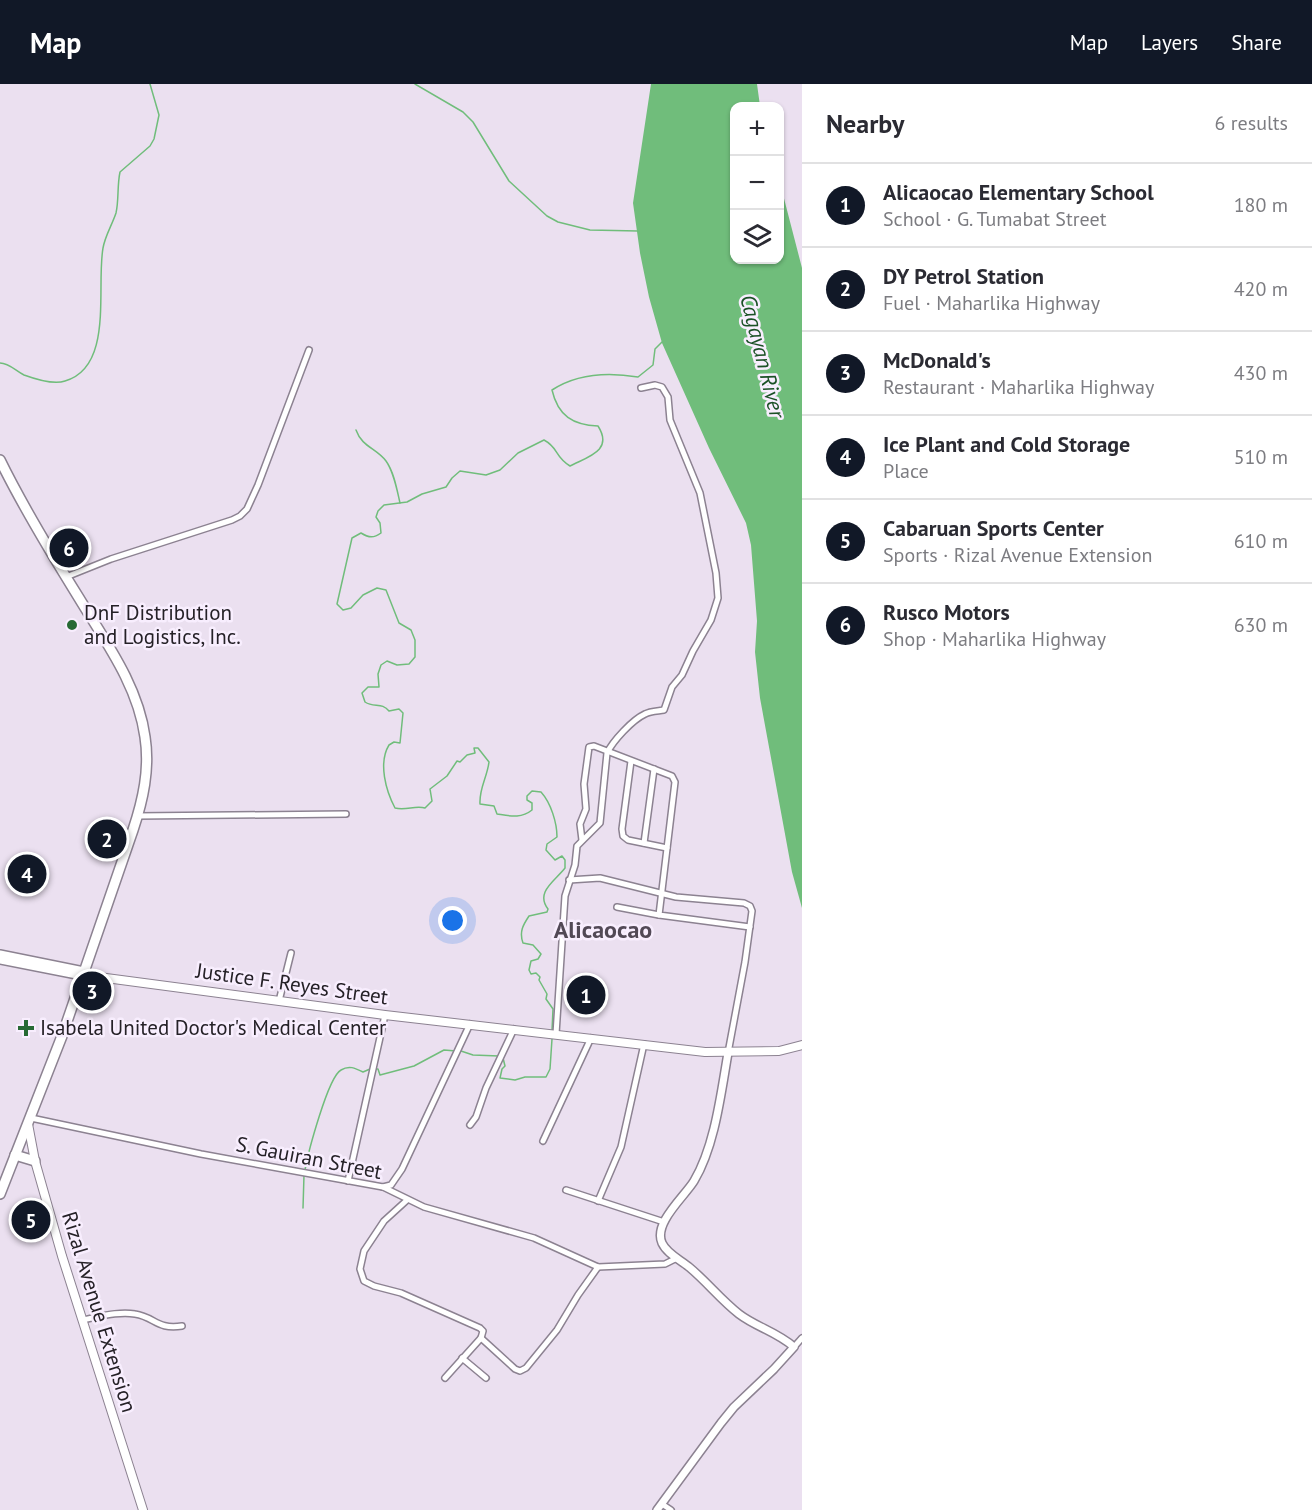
<!DOCTYPE html>
<meta charset="utf-8">
<style>
:root{--surface:#fff;--page:#f7f7f7;--text:#2b2b33;--muted:#7c7c81;--line:#e1e1e2;--accent:#111827}
body{margin:0;font-family:"PT Sans",sans-serif;background:var(--page);color:var(--text)}
.controls{position:absolute;right:18px;top:18px;display:grid;overflow:hidden;border-radius:12px;box-shadow:0 2px 4px #0004}
.controls button{width:54px;height:54px;display:grid;place-items:center;padding:0;border:0;border-bottom:2px solid var(--line);background:var(--surface);color:var(--text);font:30px sans-serif}
.you{position:absolute;left:453px;top:837px;width:21px;height:21px;margin:-15px;border:4px solid #fff;border-radius:50%;background:#1a73e8;box-shadow:0 0 0 9px #1a73e833}
.badge{display:grid;place-items:center;width:39px;height:39px;border-radius:50%;background:var(--accent);color:#fff;font-size:20px;font-weight:700}
.pin{position:absolute;translate:-50% -50%;border:3px solid #fff;box-shadow:0 2px 6px #0006}
.list{margin:0;padding:0;list-style:none}
h2{display:flex;justify-content:space-between;align-items:center;height:78px;margin:0;padding:0 24px;font-size:26px}
h2 small{font-size:20px;font-weight:400;color:var(--muted)}
.list li{display:grid;grid-template-columns:39px 1fr auto;gap:18px;align-items:center;box-sizing:border-box;height:84px;padding:0 24px;border-top:2px solid var(--line)}
.list b{display:block;font-size:22px;white-space:nowrap}
.list p{margin:0;font-size:20px;white-space:nowrap;color:var(--muted)}
.list em{font-size:20px;font-style:normal;color:var(--muted)}
.icon{flex:none;width:33px;height:33px;fill:none;stroke:currentColor;stroke-width:2;stroke-linecap:round;stroke-linejoin:round}
.map{position:relative;flex:none;width:802px;height:1426px;overflow:hidden}
header{display:flex;align-items:center;gap:36px;box-sizing:border-box;height:84px;padding:0 30px;background:var(--accent);color:#fff}
header strong{font-size:28px}
nav{display:flex;gap:33px;margin-inline-start:auto;font-size:21px}
main{display:flex}
aside{flex:1;background:var(--surface)}
.map>svg:first-child{display:block}
.green{fill:#a9d9ae}
.water{fill:#70bd7b}
.lines{fill:none;stroke-linecap:round;stroke-linejoin:round}
.stream{stroke:#70bd7b;stroke-width:1.5}
.minor-casing{stroke:#8c8291;stroke-width:8}
.tertiary-casing{stroke:#8c8291;stroke-width:10}
.secondary-casing{stroke:#8c8291;stroke-width:10}
.primary-casing{stroke:#8c8291;stroke-width:12}
.minor{stroke:#fff;stroke-width:5}
.tertiary{stroke:#fff;stroke-width:7}
.secondary{stroke:#fff;stroke-width:8}
.primary{stroke:#fff;stroke-width:9}
.poi-dot{fill:#276a34;stroke:#f8eefe;stroke-width:2}
.labels{text-anchor:middle;stroke-width:5;stroke-linejoin:round;paint-order:stroke}
.poi-label{font-size:21px;fill:#252127;stroke:#f8eefe;text-anchor:start}
.street-label{font-size:21px;fill:#252127;stroke:#f8eefe}
.water-label{font-size:22px;font-style:italic;fill:#1b5126;stroke:#f8eefe}
.quarter-label{font-size:24px;font-weight:bold;fill:#524956;stroke:#f8eefe}
</style>
<header>
<strong>Map</strong>
<nav><a>Map</a><a>Layers</a><a>Share</a></nav>
</header>
<main>
<div class="map">
<svg width="802" height="1426" viewBox="0 0 802 1426">
<rect width="100%" height="100%" fill="#ebe0f0"/>
<path class="green" d="M34 1115 43 1153 28 1157 19 1118Z"/>
<path class="water" d="M651 0H757L760 22H734V176H780V99L802 184V824L792 788 760 614 755 568 757 537 751 461 746 439 709 364 662 259 649 213 640 169 633 119Z"/>
<g class="lines">
<g class="stream">
<path d="M415 0 463 28 473 38 509 97 547 132 558 138 590 146 638 147"/>
<path d="M0 279C9 279 16 287 24 291 35 295 54 301 65 297 114 283 96 203 103 164 105 152 112 141 116 129 119 116 117 102 120 88L150 62 154 55 159 31 150 0"/>
<path d="M356 346C362 363 376 364 386 377 394 388 397 406 400 419"/>
<path d="M552 947 553 925 546 915 547 910 539 896 540 893 536 889 531 890 529 886 531 877 538 875 541 870 533 861 523 859C519 848 523 841 529 832L547 828 548 825C535 808 555 797 565 784V776L562 772 555 776 546 766 547 760 557 753C557 739 551 719 541 708L532 707 527 712V716L532 719V726C521 735 510 732 497 730L494 722 480 720C479 704 487 694 489 678L478 664H474L475 669 467 671 460 678 457 677 447 692 430 705 432 717 425 724C415 721 406 727 395 724 386 707 378 679 389 661L394 658 400 659 403 629 399 625 389 627C382 618 374 624 365 618L362 609 368 603H379L378 590 381 581 387 577 397 581 409 580 415 573V556L411 546 399 539 386 506 377 504 363 511 351 524 343 526 337 520 352 454 361 449C369 454 374 454 381 449L380 439 376 433 378 427 384 421 407 418 422 410 446 403 452 394 460 387 486 391 500 386 518 369 544 356C559 364 554 372 570 382 587 373 614 367 598 342 573 341 558 332 552 306 578 289 608 288 638 293L653 281 655 265 662 258"/>
<path d="M461 967 473 971 499 972 503 974 505 982 502 985 500 994 515 996 525 993H546L550 985 552 955"/>
<path d="M375 985H378L380 991 414 982 444 966 456 967"/>
<path d="M305 1086C308 1069 328 993 341 986 349 981 355 984 363 988L370 985"/>
<path d="M303 1124 304 1091"/>
</g>
<defs>
<g id="minor">
<path d="M66 493 111 475 232 436 240 432 247 425 258 401 309 266"/>
<path d="M631 677 622 745 623 752 628 756 667 764"/>
<path d="M137 732 346 730"/>
<path d="M582 756 580 740 586 725 584 700 589 663 594 662 672 692 675 698 659 831 750 843"/>
<path d="M644 759 654 685"/>
<path d="M569 796 600 794 676 813 744 819 750 822 752 827 745 878 728 969"/>
<path d="M617 823 659 831"/>
<path d="M279 917 291 869"/>
<path d="M556 950 565 812 575 781 577 762 600 739 607 669C613 657 632 636 645 630 650 627 658 627 664 626L672 603 682 591 693 567 711 536 718 514 716 489 700 409 670 336 668 313 662 303 655 301 641 304"/>
<path d="M31 1034 201 1070 383 1103 424 1123 534 1154 598 1183 665 1180 677 1174"/>
<path d="M470 1041 476 1033 486 1004 514 945"/>
<path d="M543 1057 591 954"/>
<path d="M348 1097 385 931"/>
<path d="M383 1103 391 1101 402 1085 470 940"/>
<path d="M566 1106 664 1138"/>
<path d="M406 1117 384 1137 364 1167 360 1185 364 1197 374 1202 401 1209 480 1244 483 1247 481 1254"/>
<path d="M598 1117 621 1063 644 960"/>
<path d="M82 1236C99 1233 118 1227 135 1230 155 1233 157 1246 182 1242"/>
<path d="M794 1263 802 1254"/>
<path d="M462 1274 486 1294"/>
<path d="M445 1294 481 1254 515 1285 520 1287 526 1284 557 1246 578 1211 598 1183"/>
<path d="M662 1420 671 1426"/>
</g>
<g id="tertiary">
<path d="M0 870 84 887"/>
<path d="M0 876 82 892"/>
<path d="M657 1426 721 1339 734 1323 774 1285 794 1263C777 1248 756 1243 739 1230 721 1216 707 1198 689 1183 681 1176 667 1170 662 1159 653 1139 685 1112 694 1097 715 1062 721 1009 728 969"/>
</g>
<g id="secondary">
<path d="M82 892H91L385 931 705 968 779 967 802 961"/>
<path d="M28 1040 35 1077 62 1172 143 1426"/>
</g>
<g id="primary">
<path d="M0 376C23 423 51 469 79 514 105 557 138 601 145 653 150 685 143 716 133 746L62 952 0 1110"/>
<path d="M15 1071 35 1077"/>
</g>
</defs>
<use href="#minor" class="minor-casing"/>
<use href="#tertiary" class="tertiary-casing"/>
<use href="#secondary" class="secondary-casing"/>
<use href="#primary" class="primary-casing"/>
<use href="#minor" class="minor"/>
<use href="#tertiary" class="tertiary"/>
<use href="#secondary" class="secondary"/>
<use href="#primary" class="primary"/>
</g>
<g class="poi-dot">
<circle cx="72" cy="541" r="6"/>
<path d="M23 935h6v6h6v6h-6v6h-6v-6h-6v-6h6z"/>
</g>
<g class="labels">
<g class="poi-label">
<text x="84" y="536">DnF Distribution<tspan x="84" dy="24">and Logistics, Inc.</tspan></text>
<text x="40" y="951">Isabela United Doctor's Medical Center</text>
</g>
<g class="street-label">
<text transform="translate(292 900) rotate(8)" y="7">Justice F. Reyes Street</text>
<text transform="translate(309 1074) rotate(11)" y="7">S. Gauiran Street</text>
<text transform="translate(99 1228) rotate(73)" y="7">Rizal Avenue Extension</text>
</g>
<g class="water-label">
<text transform="translate(763 272) rotate(76)" y="8">Cagayan River</text>
</g>
<g class="quarter-label">
<text x="603" y="854">Alicaocao</text>
</g>
</g>
</svg>
<div class="controls">
<button>+</button>
<button>−</button>
<button><svg class="icon" aria-label="layers" viewBox="0 0 24 24"><path d="M12 4l9 5-9 5-9-5zM3 14l9 5 9-5"/></svg></button>
</div>
<div class="you"></div>
<div class="pin badge" style="left:586px;top:911px">1</div>
<div class="pin badge" style="left:107px;top:755px">2</div>
<div class="pin badge" style="left:92px;top:907px">3</div>
<div class="pin badge" style="left:27px;top:790px">4</div>
<div class="pin badge" style="left:31px;top:1136px">5</div>
<div class="pin badge" style="left:69px;top:464px">6</div>
</div>
<aside>
<h2>Nearby<small>6 results</small></h2>
<ul class="list">
<li><span class="badge">1</span><div><b>Alicaocao Elementary School</b><p>School · G. Tumabat Street</p></div><em>180 m</em></li>
<li><span class="badge">2</span><div><b>DY Petrol Station</b><p>Fuel · Maharlika Highway</p></div><em>420 m</em></li>
<li><span class="badge">3</span><div><b>McDonald's</b><p>Restaurant · Maharlika Highway</p></div><em>430 m</em></li>
<li><span class="badge">4</span><div><b>Ice Plant and Cold Storage</b><p>Place</p></div><em>510 m</em></li>
<li><span class="badge">5</span><div><b>Cabaruan Sports Center</b><p>Sports · Rizal Avenue Extension</p></div><em>610 m</em></li>
<li><span class="badge">6</span><div><b>Rusco Motors</b><p>Shop · Maharlika Highway</p></div><em>630 m</em></li>
</ul>
</aside>
</main>
